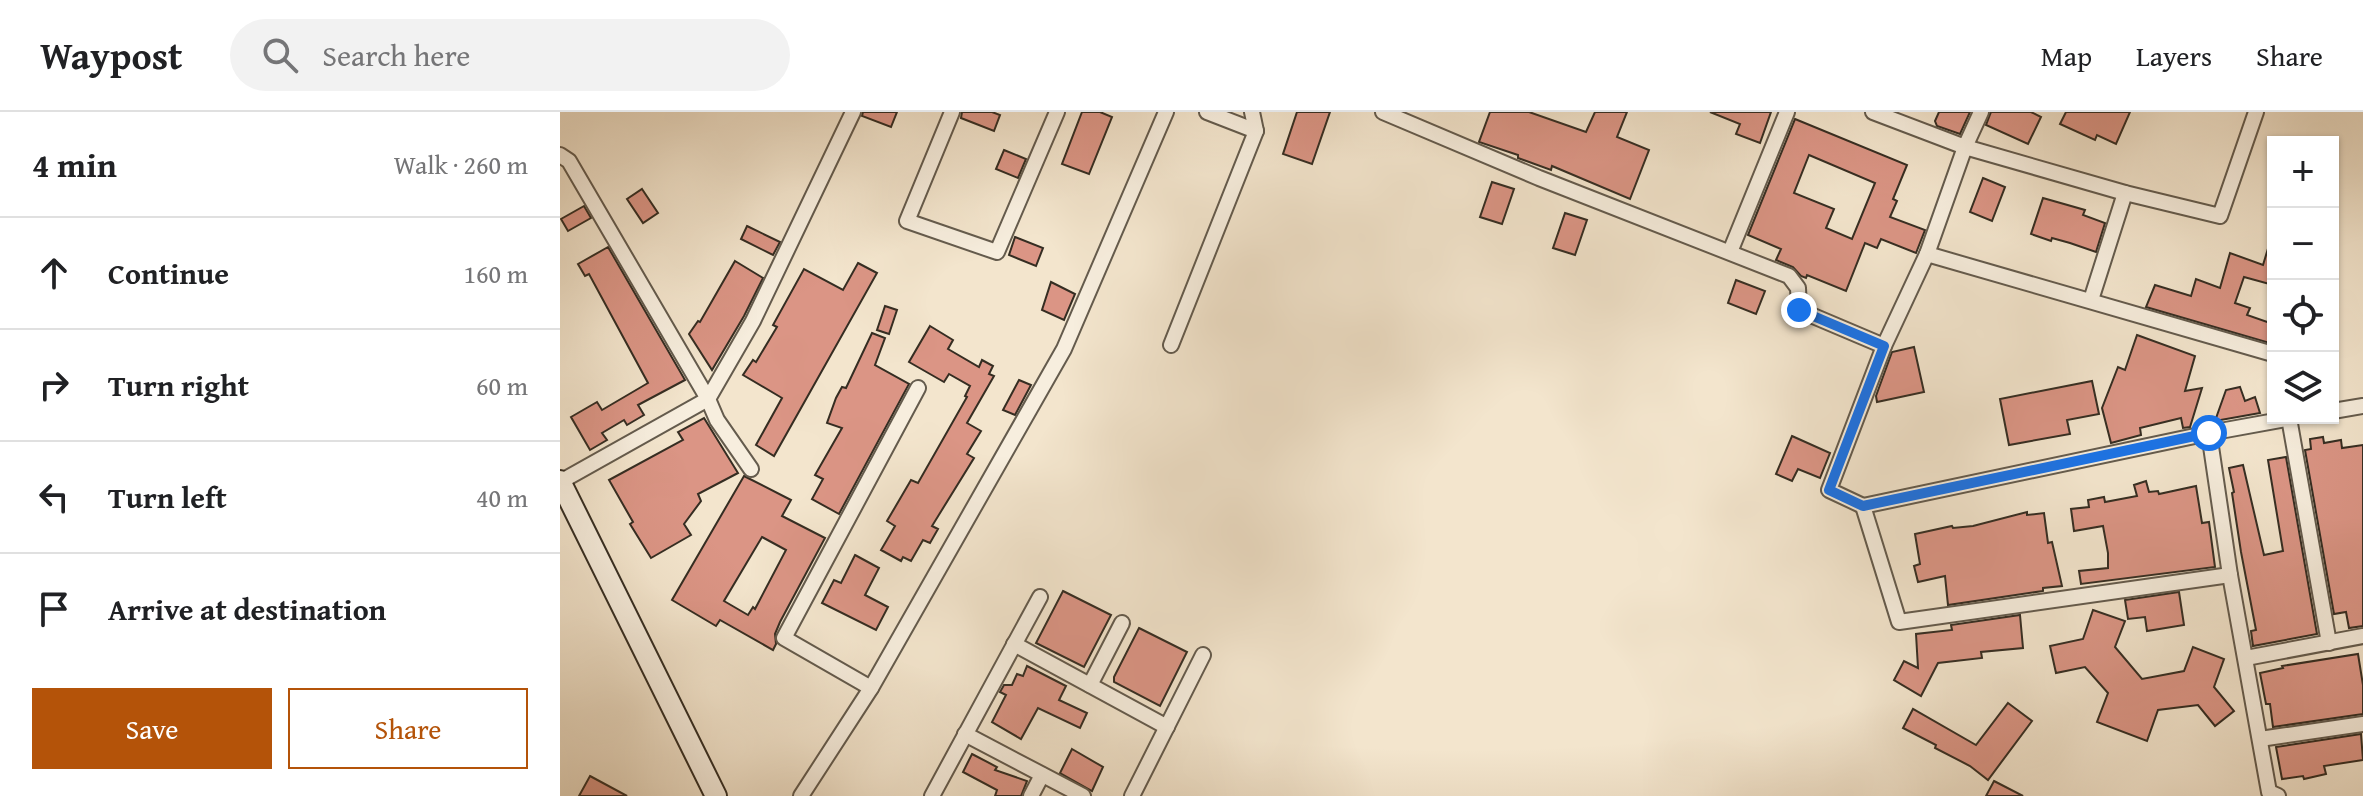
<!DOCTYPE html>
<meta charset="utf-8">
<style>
:root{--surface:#fff;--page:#f2f2f2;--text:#202124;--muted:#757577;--line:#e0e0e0;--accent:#b45309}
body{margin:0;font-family:"Gentium Book Plus",serif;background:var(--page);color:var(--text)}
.controls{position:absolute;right:24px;top:24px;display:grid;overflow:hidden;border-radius:0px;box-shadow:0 2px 6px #0004}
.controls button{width:72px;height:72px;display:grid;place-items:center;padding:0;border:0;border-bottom:2px solid var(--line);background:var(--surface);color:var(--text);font:40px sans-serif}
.stop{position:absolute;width:24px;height:24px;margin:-18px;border:6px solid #1a73e8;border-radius:50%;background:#fff}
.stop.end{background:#1a73e8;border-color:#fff;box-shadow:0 2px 8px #0008}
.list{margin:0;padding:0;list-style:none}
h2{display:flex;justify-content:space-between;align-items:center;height:104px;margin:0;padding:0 32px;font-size:34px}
h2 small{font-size:26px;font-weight:400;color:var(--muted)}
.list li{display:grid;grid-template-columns:52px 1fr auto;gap:24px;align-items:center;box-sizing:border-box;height:112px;padding:0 32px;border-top:2px solid var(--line)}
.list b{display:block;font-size:30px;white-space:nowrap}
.list em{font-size:26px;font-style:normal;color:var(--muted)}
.actions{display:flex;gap:16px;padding:24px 32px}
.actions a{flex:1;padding:18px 0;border:2px solid var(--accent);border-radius:0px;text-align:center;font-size:28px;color:var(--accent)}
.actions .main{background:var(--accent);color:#fff}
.icon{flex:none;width:44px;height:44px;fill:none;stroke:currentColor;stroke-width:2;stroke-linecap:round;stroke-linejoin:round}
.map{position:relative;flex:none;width:1803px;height:684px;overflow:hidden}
header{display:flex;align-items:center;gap:48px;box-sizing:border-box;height:112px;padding:0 40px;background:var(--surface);border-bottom:2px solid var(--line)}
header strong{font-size:38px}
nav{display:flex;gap:44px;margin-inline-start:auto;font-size:28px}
.search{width:560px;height:72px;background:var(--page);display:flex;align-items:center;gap:20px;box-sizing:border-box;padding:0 28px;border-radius:44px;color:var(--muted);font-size:30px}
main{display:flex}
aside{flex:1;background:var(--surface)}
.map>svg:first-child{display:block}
.building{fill:#db9585;stroke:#352d22;stroke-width:2;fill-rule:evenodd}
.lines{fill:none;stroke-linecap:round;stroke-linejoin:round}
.minor-casing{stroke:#645b4d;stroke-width:18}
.secondary-casing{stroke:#352d22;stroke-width:24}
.minor{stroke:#f7eede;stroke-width:14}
.secondary{stroke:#f7eede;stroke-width:20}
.route{stroke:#1a73e8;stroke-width:10}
</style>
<header>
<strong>Waypost</strong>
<div class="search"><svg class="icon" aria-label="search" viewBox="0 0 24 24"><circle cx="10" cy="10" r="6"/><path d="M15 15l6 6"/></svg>Search here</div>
<nav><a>Map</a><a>Layers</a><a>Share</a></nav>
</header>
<main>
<aside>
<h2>4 min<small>Walk · 260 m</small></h2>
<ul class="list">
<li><svg class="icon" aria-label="ahead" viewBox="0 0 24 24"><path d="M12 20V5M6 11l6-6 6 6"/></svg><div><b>Continue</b></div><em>160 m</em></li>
<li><svg class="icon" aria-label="right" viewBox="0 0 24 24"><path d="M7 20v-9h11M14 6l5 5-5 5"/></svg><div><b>Turn right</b></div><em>60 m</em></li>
<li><svg class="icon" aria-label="left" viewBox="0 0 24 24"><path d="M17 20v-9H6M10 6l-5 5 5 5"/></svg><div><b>Turn left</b></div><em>40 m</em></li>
<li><svg class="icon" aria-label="arrive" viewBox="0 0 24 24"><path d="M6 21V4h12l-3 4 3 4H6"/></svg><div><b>Arrive at destination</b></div></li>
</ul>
<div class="actions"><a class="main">Save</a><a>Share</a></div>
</aside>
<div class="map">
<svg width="1803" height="684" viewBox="0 0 1803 684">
<rect width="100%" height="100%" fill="#f3e5cd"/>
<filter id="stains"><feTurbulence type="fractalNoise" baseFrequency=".0025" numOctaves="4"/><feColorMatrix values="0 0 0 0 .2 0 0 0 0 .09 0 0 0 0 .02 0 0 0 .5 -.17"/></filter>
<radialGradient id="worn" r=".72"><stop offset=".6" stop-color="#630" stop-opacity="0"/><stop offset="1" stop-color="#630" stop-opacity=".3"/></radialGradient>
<g class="building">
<path d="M303 0H337L331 15 302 4Z"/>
<path d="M402 0H432L440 3 434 19 401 6Z"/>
<path d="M522 0H540L552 5 529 62 502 52Z"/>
<path d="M737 0H770L752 52 723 42Z"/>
<path d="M930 0H969L1026 20 1035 0H1067L1057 25 1089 38 1070 87 992 54 991 58 958 46V43L919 30Z"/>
<path d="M1150 0H1211L1200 31 1176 22 1180 12Z"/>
<path d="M1379 0H1410L1400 22 1377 14 1375 9Z"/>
<path d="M1431 0H1471L1481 5 1468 32 1426 13Z"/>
<path d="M1506 0H1570L1556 32 1537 23 1535 28 1500 12Z"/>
<path d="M1235 7 1347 53 1333 87 1337 89 1330 105 1365 118 1356 141 1321 127 1317 136 1305 131 1286 179 1247 163 1246 166 1241 164 1233 155 1216 148 1221 137 1188 123ZM1249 43 1315 71 1292 127 1266 116 1274 97 1234 81Z"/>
<path d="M444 38 466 47 458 66 436 57Z"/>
<path d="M1423 66 1445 75 1432 109 1410 100Z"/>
<path d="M932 70 954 77 942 112 920 105Z"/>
<path d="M82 77 98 101 83 111 67 87Z"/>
<path d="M1483 86 1525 98 1523 103 1545 111 1536 140 1510 131 1492 126 1491 129 1471 122Z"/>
<path d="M24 94 31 106 8 119 1 107Z"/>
<path d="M1005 101 1027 108 1015 143 993 136Z"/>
<path d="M187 114 220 130 213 143 181 127Z"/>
<path d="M455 125 483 136 476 154 449 143Z"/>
<path d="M1710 130H1713V173L1684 165 1675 191 1690 196 1687 203 1713 212V232L1586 195 1595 173 1631 184 1636 167 1660 176 1670 141 1703 153Z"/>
<path d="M48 135 125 268 78 293 84 303 67 313 64 308 42 321 47 328 30 338 11 305 37 290 42 298 88 271 29 162 25 164 18 152Z"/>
<path d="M175 149 203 166 184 204 152 258 129 222 138 209 140 210Z"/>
<path d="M298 151 317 161 214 344 196 333 222 286 183 263 193 248 196 250 217 215 213 213 244 157 283 178Z"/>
<path d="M1176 168 1205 179 1196 202 1168 191Z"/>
<path d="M491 170 515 182 504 208 482 198Z"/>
<path d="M325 194 337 198 329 222 317 218Z"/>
<path d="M370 214 393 228 388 237 419 255 422 248 433 254 429 262 434 264 407 311 421 319 407 342 414 346 372 414 378 417 370 431 363 428 351 449 343 445 341 449 321 438 335 414 327 409 351 368 358 371 407 285 405 284 410 274 389 262 384 270 349 250Z"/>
<path d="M312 221 325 226 315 253 349 272 279 402 252 387 263 367 255 363 282 316 267 311 276 286 282 275 286 276Z"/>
<path d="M1577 223 1635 244 1625 279 1642 276 1630 315 1623 316 1621 306 1580 316 1581 323 1551 331 1542 296 1558 255 1565 258Z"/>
<path d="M1354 235 1364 280 1317 290 1316 284 1332 240Z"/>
<path d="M459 268 471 273 455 303 443 298Z"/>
<path d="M1532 269 1539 302 1507 308 1510 322 1449 333 1440 287Z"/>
<path d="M1680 275 1685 289 1695 285 1700 301 1655 309 1666 278Z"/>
<path d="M144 306 178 361 138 382 141 389 124 412 131 423 91 446 70 412 73 410 49 368 123 328 118 320Z"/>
<path d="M1232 324 1270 341 1260 366 1238 357 1232 369 1216 362Z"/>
<path d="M1763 325 1764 331 1781 328 1782 336 1803 333V514L1789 516 1786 500 1774 502 1745 338 1751 337 1750 327Z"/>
<path d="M1726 345 1757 522 1693 534 1691 519 1696 518 1681 440 1672 381 1674 380 1669 356 1683 353 1704 443 1723 439 1708 348Z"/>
<path d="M184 364 231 388 222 404 265 426 220 510 215 522 216 532 213 538 160 508 156 514 112 488ZM202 425 226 438 195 497 193 495 188 503 164 489Z"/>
<path d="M1586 369 1589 380 1598 379 1599 382 1636 374 1642 411 1649 410 1655 455 1521 472 1519 459 1548 456V441L1543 414 1514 419 1511 397 1529 395 1528 388 1544 385 1545 390 1577 384 1574 373Z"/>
<path d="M1467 400V403L1484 401 1488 431 1492 430 1502 474 1483 476V479L1388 493 1385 464 1358 470 1354 454 1360 452 1355 422 1392 414 1393 416 1413 414Z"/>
<path d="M295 443 319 456 305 483 328 495 316 518 262 491 274 468 281 471Z"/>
<path d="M503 479 551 503 524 555 476 531Z"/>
<path d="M1619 480 1624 513 1587 519 1585 505 1568 507 1565 488Z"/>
<path d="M1533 498 1565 509 1555 535 1582 567 1624 559 1633 535 1664 547 1654 575 1674 599 1655 614 1638 593 1598 598 1587 629 1537 610 1548 581 1525 555 1496 561 1490 534 1523 527Z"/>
<path d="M1460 503 1463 536 1421 540 1422 546 1378 551 1361 584 1334 568 1344 549 1358 556 1356 522 1392 518 1391 513Z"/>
<path d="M579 516 627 540 600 594 554 570V565Z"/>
<path d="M1798 542 1803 573V602L1713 615 1710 592H1706L1700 561 1723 556 1722 554Z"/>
<path d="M467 554 506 574 499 588 527 601 520 616 478 596 461 627 432 610 446 583 440 580 444 573H452L457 562 463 564Z"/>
<path d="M1448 591 1472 609 1428 668 1410 654 1375 636 1376 633 1343 616 1353 597 1416 633Z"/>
<path d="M1801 622 1803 648 1764 654 1766 662 1744 667 1743 664 1722 667 1716 635Z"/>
<path d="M512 637 543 655 532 679 500 661Z"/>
<path d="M412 642 437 655 435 658 467 669 461 684H435L437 678 403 660Z"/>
<path d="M30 664 67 684H19Z"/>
<path d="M1434 669 1463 684H1426Z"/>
</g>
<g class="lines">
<defs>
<g id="minor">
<path d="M392 0 347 109 437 140 497 0"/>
<path d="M647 0 696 19"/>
<path d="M823 0 979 66 1229 164 1238 176 1239 198 1324 234"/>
<path d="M1313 0 1405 35 1421 0"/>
<path d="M1696 0 1660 104 1565 81 1405 35 1367 142 1324 234 1269 378 1303 394 1649 321 1732 306"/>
<path d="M0 43 9 49 148 287 157 308 191 357"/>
<path d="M1170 140 1227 0"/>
<path d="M1367 142 1713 242"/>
<path d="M1531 188 1565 81"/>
<path d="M611 233 696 19 692 0"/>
<path d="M1773 299 1803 294"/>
<path d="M1729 306 1769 531"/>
<path d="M1649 321 1670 463 1709 680 1718 684"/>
<path d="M0 370 148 287 193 209 293 0"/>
<path d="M1303 394 1339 510 1670 463"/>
<path d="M454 532 607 615"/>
<path d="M1686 546 1803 524"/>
<path d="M530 573 562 511"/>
<path d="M311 576 224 526 358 276"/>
<path d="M405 622 523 684"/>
<path d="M1700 627 1803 612"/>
<path d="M241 684 311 576 504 237 606 0"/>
<path d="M372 684 480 485"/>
<path d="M471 684 482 663"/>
<path d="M572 684 643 543"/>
</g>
<path id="secondary" d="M0 369 156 684"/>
</defs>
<use href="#minor" class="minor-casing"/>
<use href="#secondary" class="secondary-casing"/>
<use href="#minor" class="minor"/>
<use href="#secondary" class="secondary"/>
</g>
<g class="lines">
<path class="route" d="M1239 198 1324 234 1269 378 1303 394 1649 321"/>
</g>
<rect width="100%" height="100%" filter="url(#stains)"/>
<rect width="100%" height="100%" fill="url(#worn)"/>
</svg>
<div class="controls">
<button>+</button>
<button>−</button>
<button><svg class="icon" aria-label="locate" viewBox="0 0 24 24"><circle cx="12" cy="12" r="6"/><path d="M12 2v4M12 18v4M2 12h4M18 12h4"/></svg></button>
<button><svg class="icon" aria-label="layers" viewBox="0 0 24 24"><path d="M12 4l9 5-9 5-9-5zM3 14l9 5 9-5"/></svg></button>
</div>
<div class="stop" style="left:1649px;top:321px"></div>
<div class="stop end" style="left:1239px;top:198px"></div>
</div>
</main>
